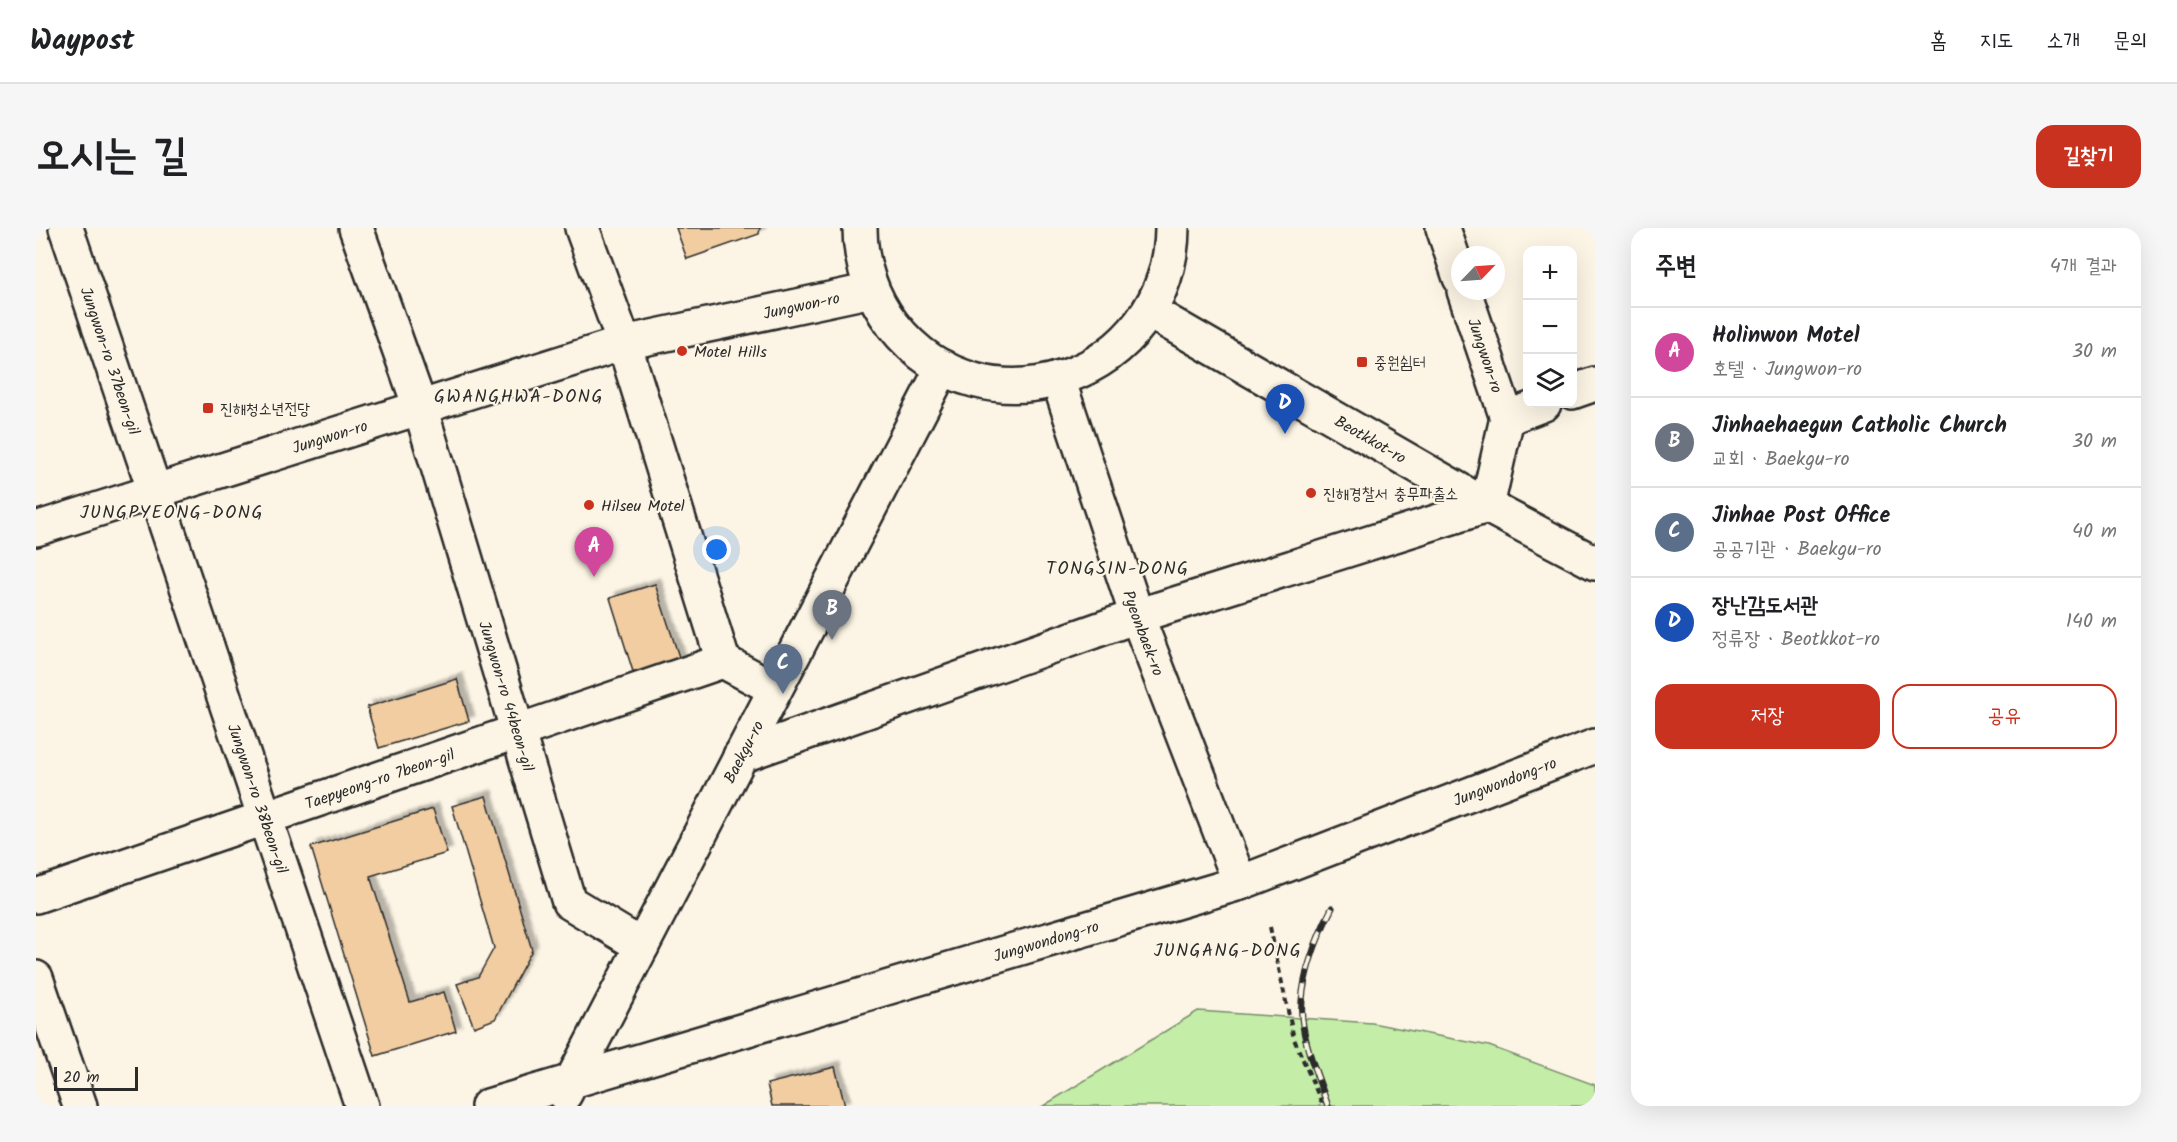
<!DOCTYPE html>
<html lang="ko">
<meta charset="utf-8">
<style>
:root{--surface:#fff;--page:#f6f6f6;--text:#202124;--muted:#757577;--line:#e0e0e0;--accent:#c8321e}
body{margin:0;font-family:Kalam,"Poor Story",sans-serif;background:var(--page);color:var(--text)}
.controls{position:absolute;right:18px;top:18px;display:grid;overflow:hidden;border-radius:12px;box-shadow:0 6px 24px #0002}
.controls button{width:54px;height:54px;display:grid;place-items:center;padding:0;border:0;border-bottom:2px solid var(--line);background:var(--surface);color:var(--text);font:30px sans-serif}
.compass{position:absolute;left:1415px;top:18px;width:54px;height:54px;border-radius:50%;background:var(--surface);box-shadow:0 6px 24px #0002;rotate:65deg}
.scale{position:absolute;left:18px;bottom:15px;width:84px;box-sizing:border-box;padding-left:6px;border:3px solid #2b2b2b;border-top:0;font-size:16px;line-height:21px;white-space:nowrap;color:#2b2b2b;-webkit-text-stroke:4px #fcf5e5;paint-order:stroke}
.you{position:absolute;left:681px;top:322px;width:21px;height:21px;margin:-15px;border:4px solid #fff;border-radius:50%;background:#1a73e8;box-shadow:0 0 0 9px #1a73e833}
.badge{display:grid;place-items:center;width:39px;height:39px;border-radius:50%;background:var(--accent);color:#fff;font-size:20px;font-weight:700}
.pin{position:absolute;translate:-50% -50px;filter:drop-shadow(0 2px 3px #0008)}
.pin::after{content:'';position:absolute;top:32px;width:21px;height:18px;background:inherit;clip-path:polygon(0 0,100% 0,50% 100%)}
.list{margin:0;padding:0;list-style:none}
h2{display:flex;justify-content:space-between;align-items:center;height:78px;margin:0;padding:0 24px;font-size:26px}
h2 small{font-size:20px;font-weight:400;color:var(--muted)}
.list li{display:grid;grid-template-columns:39px 1fr auto;gap:18px;align-items:center;box-sizing:border-box;height:90px;padding:0 24px;border-top:2px solid var(--line)}
.list b{display:block;font-size:22px;white-space:nowrap}
.list p{margin:0;font-size:20px;white-space:nowrap;color:var(--muted)}
.list em{font-size:20px;font-style:normal;color:var(--muted)}
.actions{display:flex;gap:12px;padding:18px 24px}
.actions a{flex:1;padding:14px 0;border:2px solid var(--accent);border-radius:18px;text-align:center;font-size:21px;color:var(--accent)}
.actions .main{background:var(--accent);color:#fff}
.icon{flex:none;width:33px;height:33px;fill:none;stroke:currentColor;stroke-width:2;stroke-linecap:round;stroke-linejoin:round}
.map{position:relative;flex:none;width:1559px;height:878px;overflow:hidden;border-radius:18px}
header{display:flex;align-items:center;gap:36px;box-sizing:border-box;height:84px;padding:0 30px;background:var(--surface);border-bottom:2px solid var(--line)}
header strong{font-size:28px}
nav{display:flex;gap:33px;margin-inline-start:auto;font-size:21px}
.intro{display:flex;align-items:center;justify-content:space-between;box-sizing:border-box;height:144px;padding:0 36px}
h1{margin:0;font-size:42px}
.button{padding:15px 27px;border-radius:18px;background:var(--accent);color:#fff;font-size:21px;font-weight:700}
main{display:flex;gap:36px;padding:0 36px}
aside{flex:1;background:var(--surface);border-radius:18px;box-shadow:0 6px 24px #0002}
.map>svg:first-child{display:block}
.green{fill:#c4eda8;stroke:#788c6a;stroke-width:1.5}
.building{fill:#f1cda1;stroke:#2b2b2b;stroke-width:1.5;filter:url(#shadow)}
.lines{fill:none;stroke-linecap:round;stroke-linejoin:round}
.minor-casing{stroke:#2b2b2b;stroke-width:38}
.path{stroke:#2b2b2b;stroke-width:4;stroke-dasharray:6 4.5;stroke-linecap:butt}
.minor{stroke:#fcf5e5;stroke-width:33}
.rail-casing{stroke:#2b2b2b;stroke-width:7}
.rail{stroke:#fcf5e5;stroke-width:4.5;stroke-dasharray:14;stroke-linecap:butt}
.poi-dot{fill:#c8321e;stroke:#fcf5e5;stroke-width:2}
.labels{text-anchor:middle;stroke-width:4.5;stroke-linejoin:round;paint-order:stroke}
.street-label{font-size:16px;fill:#2b2b2b;stroke:#fcf5e5}
.poi-label{font-size:16px;fill:#2b2b2b;stroke:#fcf5e5;text-anchor:start}
.neighbourhood-label{font-size:18px;letter-spacing:1.5px;fill:#2b2b2b;stroke:#fcf5e5}
</style>
<header>
<strong>Waypost</strong>
<nav><a>홈</a><a>지도</a><a>소개</a><a>문의</a></nav>
</header>
<div class="intro"><h1>오시는 길</h1><a class="button">길찾기</a></div>
<main>
<div class="map">
<svg width="1559" height="878" viewBox="0 0 1559 878">
<defs>
<filter id="shadow"><feDropShadow dx="5.5" dy="-5.5" stdDeviation="1.5" flood-color="#0004"/></filter>
</defs>
<rect width="100%" height="100%" fill="#fcf5e5"/>
<filter id="ink" filterUnits="userSpaceOnUse"><feTurbulence type="fractalNoise" baseFrequency=".0167" numOctaves="2"/><feDisplacementMap in="SourceGraphic" scale="12" xChannelSelector="R" yChannelSelector="G"/><feConvolveMatrix kernelMatrix="1 2 1 2 8 2 1 2 1" color-interpolation-filters="sRGB"/></filter>
<g filter="url(#ink)">
<path class="green" d="M1162 783 1336 795 1453 818 1559 857V878H1007Z"/>
<g class="building">
<path d="M640 0H724L723 6 651 31Z"/>
<path d="M619 356 645 435 599 450 574 370Z"/>
<path d="M421 451 433 493 343 520 331 479Z"/>
<path d="M450 568 496 722 459 791 438 799 421 756 442 749 458 720 416 578Z"/>
<path d="M397 581 411 625 334 648 374 774 408 764 420 803 339 828 275 619Z"/>
<path d="M799 839 809 878H736L731 856Z"/>
</g>
<g class="lines">
<defs>
<g id="minor">
<path id="s1" d="M30 0 326 878"/>
<path id="s2" d="M320 0 384 179 533 674 606 718"/>
<path d="M546 0 588 115 687 433"/>
<path d="M824 0C824 35 836 70 857 97 949 215 1135 148 1136 0"/>
<path d="M1407 0 1424 50"/>
<path id="s3" d="M1428 63 1471 190"/>
<path id="s4" d="M1113 83 1451 278 1559 335"/>
<path id="s5" d="M1022 151 1101 388 1204 655"/>
<path d="M1536 164 1559 156"/>
<path d="M1471 190 1508 176"/>
<path id="s6" d="M0 301 588 115 836 62"/>
<path d="M687 433 739 461"/>
<path d="M704 528 1101 388 1451 278 1471 190"/>
<path id="s7" d="M0 668 687 433"/>
<path d="M0 750 44 878"/>
<path id="s8" d="M529 866 907 139"/>
<path id="s9" d="M452 878 1204 655 1559 518"/>
</g>
</defs>
<use href="#minor" class="minor-casing"/>
<path class="path" d="M1234 699 1258 811 1287 878"/>
<use href="#minor" class="minor"/>
<defs>
<path id="rail" d="M1292 878C1282 849 1269 820 1266 790 1263 755 1280 711 1296 680"/>
</defs>
<use href="#rail" class="rail-casing"/>
<use href="#rail" class="rail"/>
</g>
</g>
<g class="poi-dot">
<circle cx="646" cy="123" r="6"/>
<rect x="1320" y="128" width="12" height="12" rx="3"/>
<rect x="166" y="174" width="12" height="12" rx="3"/>
<circle cx="1275" cy="265" r="6"/>
<circle cx="553" cy="277" r="6"/>
</g>
<g class="labels">
<g class="street-label">
<text dy="6" stroke="none"><textPath href="#s6" startOffset="798">Jungwon-ro</textPath></text>
<text dy="6" stroke="none"><textPath href="#s3" startOffset="68">Jungwon-ro</textPath></text>
<text dy="6" stroke="none"><textPath href="#s1" startOffset="140">Jungwon-ro 37beon-gil</textPath></text>
<text dy="6" stroke="none"><textPath href="#s6" startOffset="308">Jungwon-ro</textPath></text>
<text dy="6" stroke="none"><textPath href="#s4" startOffset="256">Beotkkot-ro</textPath></text>
<text dy="6" stroke="none"><textPath href="#s5" startOffset="268">Pyeonbaek-ro</textPath></text>
<text dy="6" stroke="none"><textPath href="#s2" startOffset="492">Jungwon-ro 44beon-gil</textPath></text>
<text dy="6" stroke="none"><textPath href="#s8" startOffset="386">Baekgu-ro</textPath></text>
<text dy="6" stroke="none"><textPath href="#s7" startOffset="363">Taepyeong-ro 7beon-gil</textPath></text>
<text dy="6" stroke="none"><textPath href="#s9" startOffset="1068">Jungwondong-ro</textPath></text>
<text dy="6" stroke="none"><textPath href="#s1" startOffset="602">Jungwon-ro 38beon-gil</textPath></text>
<text dy="6" stroke="none"><textPath href="#s9" startOffset="582">Jungwondong-ro</textPath></text>
</g>
<g class="poi-label">
<text x="658" y="129">Motel Hills</text>
<text x="1338" y="140">중원쉼터</text>
<text x="184" y="186">진해청소년전당</text>
<text x="1287" y="271">진해경찰서 충무파출소</text>
<text x="565" y="283">Hilseu Motel</text>
</g>
<g class="neighbourhood-label">
<text x="483" y="174">GWANGHWA-DONG</text>
<text x="136" y="290">JUNGPYEONG-DONG</text>
<text x="1082" y="346">TONGSIN-DONG</text>
<text x="1192" y="728">JUNGANG-DONG</text>
</g>
</g>
</svg>
<div class="controls">
<button>+</button>
<button>−</button>
<button><svg class="icon" aria-label="layers" viewBox="0 0 24 24"><path d="M12 4l9 5-9 5-9-5zM3 14l9 5 9-5"/></svg></button>
</div>
<svg class="compass" viewBox="-18 -18 36 36"><path d="M0-13l5 13h-10z" fill="#e53935"/><path d="M0 13l5-13h-10z" fill="#757577"/></svg>
<div class="scale">20 m</div>
<div class="you"></div>
<div class="pin badge" style="left:558px;top:349px;background:#d1479c">A</div>
<div class="pin badge" style="left:796px;top:412px;background:#6b7280">B</div>
<div class="pin badge" style="left:747px;top:466px;background:#5c6f8a">C</div>
<div class="pin badge" style="left:1249px;top:206px;background:#1a4fb4">D</div>
</div>
<aside>
<h2>주변<small>4개 결과</small></h2>
<ul class="list">
<li><span class="badge" style="background:#d1479c">A</span><div><b>Holinwon Motel</b><p>호텔 · Jungwon-ro</p></div><em>30 m</em></li>
<li><span class="badge" style="background:#6b7280">B</span><div><b>Jinhaehaegun Catholic Church</b><p>교회 · Baekgu-ro</p></div><em>30 m</em></li>
<li><span class="badge" style="background:#5c6f8a">C</span><div><b>Jinhae Post Office</b><p>공공기관 · Baekgu-ro</p></div><em>40 m</em></li>
<li><span class="badge" style="background:#1a4fb4">D</span><div><b>장난감도서관</b><p>정류장 · Beotkkot-ro</p></div><em>140 m</em></li>
</ul>
<div class="actions"><a class="main">저장</a><a>공유</a></div>
</aside>
</main>
